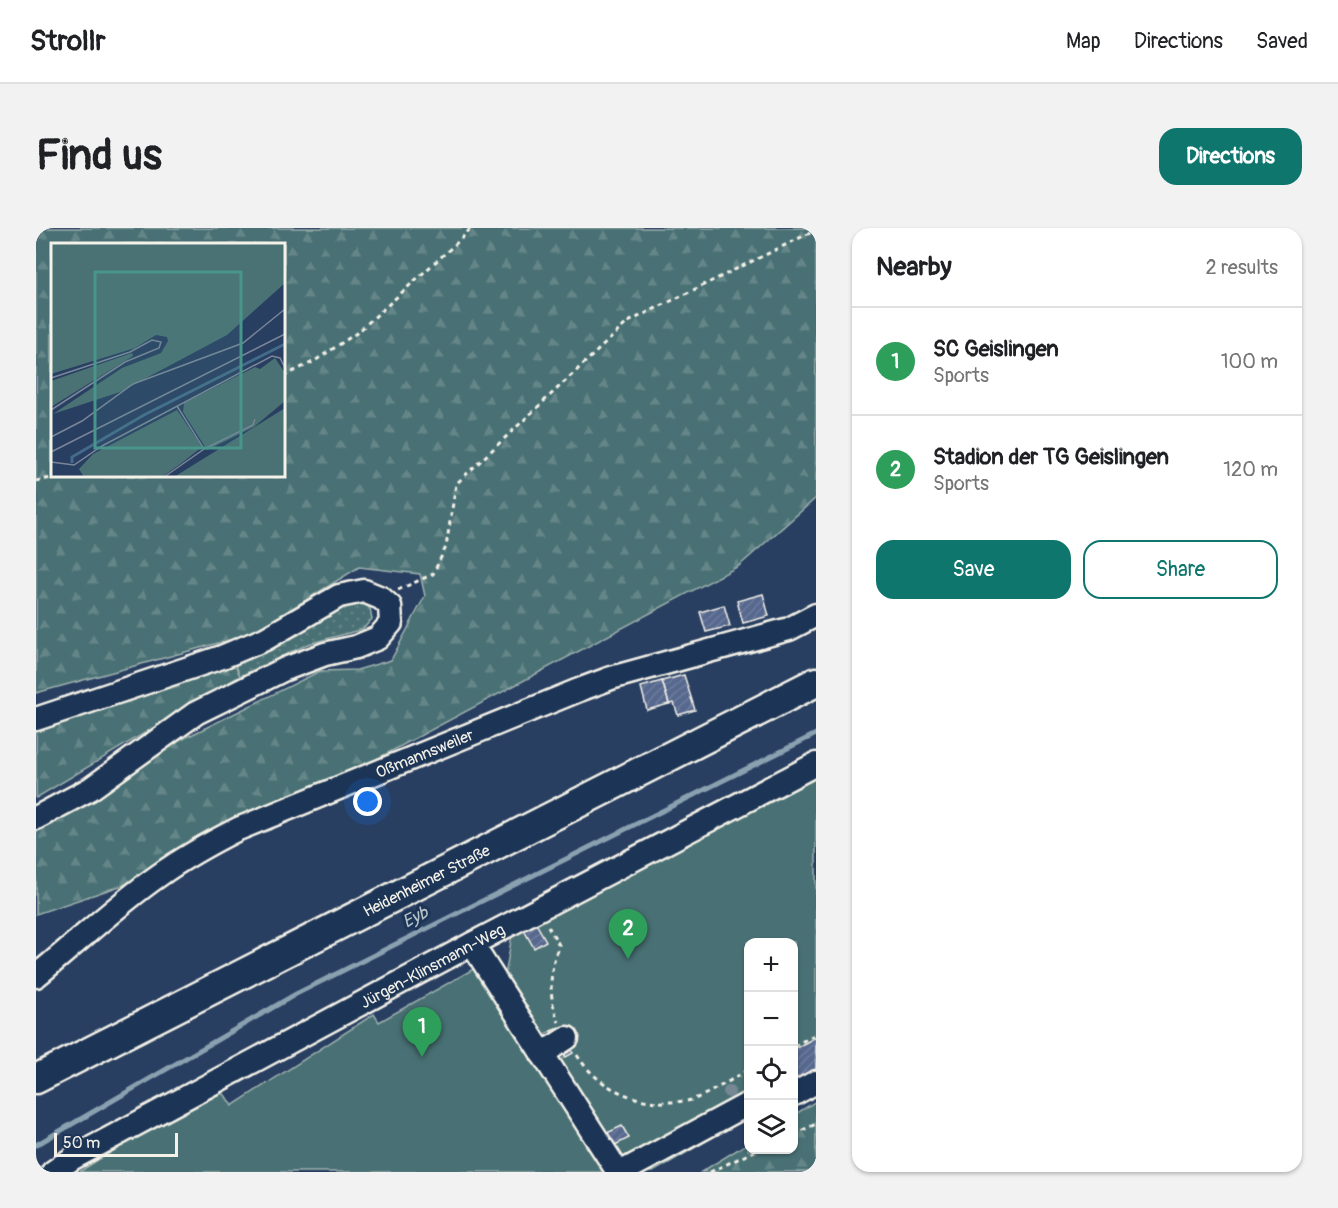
<!DOCTYPE html>
<meta charset="utf-8">
<style>
:root{--surface:#fff;--page:#f2f2f2;--text:#202124;--muted:#757577;--line:#e0e0e0;--accent:#0f766e}
body{margin:0;font-family:Pangolin,sans-serif;background:var(--page);color:var(--text)}
.controls{position:absolute;right:18px;bottom:18px;display:grid;overflow:hidden;border-radius:12px;box-shadow:0 2px 4px #0004}
.controls button{width:54px;height:54px;display:grid;place-items:center;padding:0;border:0;border-bottom:2px solid var(--line);background:var(--surface);color:var(--text);font:30px sans-serif}
.scale{position:absolute;left:18px;bottom:15px;width:124px;box-sizing:border-box;padding-left:6px;border:3px solid #f4f1e8;border-top:0;font-size:16px;line-height:21px;white-space:nowrap;color:#f4f1e8;-webkit-text-stroke:4px #1d3557;paint-order:stroke}
.you{position:absolute;left:332px;top:574px;width:21px;height:21px;margin:-15px;border:4px solid #fff;border-radius:50%;background:#1a73e8;box-shadow:0 0 0 9px #1a73e833}
.badge{display:grid;place-items:center;width:39px;height:39px;border-radius:50%;background:var(--accent);color:#fff;font-size:20px;font-weight:700}
.pin{position:absolute;translate:-50% -50px;filter:drop-shadow(0 2px 3px #0008)}
.pin::after{content:'';position:absolute;top:32px;width:21px;height:18px;background:inherit;clip-path:polygon(0 0,100% 0,50% 100%)}
.list{margin:0;padding:0;list-style:none}
h2{display:flex;justify-content:space-between;align-items:center;height:78px;margin:0;padding:0 24px;font-size:26px}
h2 small{font-size:20px;font-weight:400;color:var(--muted)}
.list li{display:grid;grid-template-columns:39px 1fr auto;gap:18px;align-items:center;box-sizing:border-box;height:108px;padding:0 24px;border-top:2px solid var(--line)}
.list b{display:block;font-size:22px;white-space:nowrap}
.list p{margin:0;font-size:20px;white-space:nowrap;color:var(--muted)}
.list em{font-size:20px;font-style:normal;color:var(--muted)}
.actions{display:flex;gap:12px;padding:18px 24px}
.actions a{flex:1;padding:14px 0;border:2px solid var(--accent);border-radius:18px;text-align:center;font-size:21px;color:var(--accent)}
.actions .main{background:var(--accent);color:#fff}
.icon{flex:none;width:33px;height:33px;fill:none;stroke:currentColor;stroke-width:2;stroke-linecap:round;stroke-linejoin:round}
.map{position:relative;flex:none;width:780px;height:944px;overflow:hidden;border-radius:18px}
header{display:flex;align-items:center;gap:36px;box-sizing:border-box;height:84px;padding:0 30px;background:var(--surface);border-bottom:2px solid var(--line)}
header strong{font-size:28px}
nav{display:flex;gap:33px;margin-inline-start:auto;font-size:21px}
.intro{display:flex;align-items:center;justify-content:space-between;box-sizing:border-box;height:144px;padding:0 36px}
h1{margin:0;font-size:42px}
.button{padding:15px 27px;border-radius:18px;background:var(--accent);color:#fff;font-size:21px;font-weight:700}
main{display:flex;gap:36px;padding:0 36px}
aside{flex:1;background:var(--surface);border-radius:18px;box-shadow:0 2px 4px #0004}
.map>svg:first-child{display:block}
.grass{fill:url(#grass-dots);stroke:#9fb1ae;stroke-width:1.5}
.forest{fill:url(#forest-firs);stroke:#9fb1ae;stroke-width:1.5;fill-rule:evenodd}
.garden{fill:#4a7174;stroke:#9fb1ae;stroke-width:1.5}
.lines{fill:none;stroke-linecap:round;stroke-linejoin:round}
.stream{stroke:#8aa1b0;stroke-width:5}
.building{fill:url(#building-hatch);stroke:#f4f1e8;stroke-width:1.5}
.minor-casing{stroke:#f4f1e8;stroke-width:27}
.major-casing{stroke:#f4f1e8;stroke-width:33}
.path{stroke:#f4f1e8;stroke-width:3;stroke-dasharray:4.5 4.5;stroke-linecap:butt}
.minor{stroke:#1d3557;stroke-width:22}
.major{stroke:#1d3557;stroke-width:28}
.tree{fill:#778895}
.labels{text-anchor:middle;stroke-width:6;stroke-linejoin:round;paint-order:stroke}
.street-label{font-size:16px;fill:#f4f1e8;stroke:#1d3557}
.water-label{font-size:18px;font-style:italic;fill:#b6c2c7;stroke:#1d3557}
.inset-river{fill:none;stroke:#446b8b;stroke-width:3}
.inset-road{fill:none;stroke:#7a8698;stroke-width:1.5}
.view{fill:#48958c;fill-opacity:0.15;stroke:#48958c;stroke-width:3}
.inset-edge{fill:none;stroke:#f4f1e8;stroke-width:3}
</style>
<header>
<strong>Strollr</strong>
<nav><a>Map</a><a>Directions</a><a>Saved</a></nav>
</header>
<div class="intro"><h1>Find us</h1><a class="button">Directions</a></div>
<main>
<div class="map">
<svg width="780" height="944" viewBox="0 0 780 944">
<defs>
<pattern id="grass-dots" width="8" height="8" patternUnits="userSpaceOnUse" patternTransform="scale(1.5)"><rect width="8" height="8" fill="#4a7174"/><path d="M2 2h.1M6 6h.1" fill="none" stroke="#658688" stroke-width="1.8" stroke-linecap="round"/></pattern>
<pattern id="forest-firs" width="22" height="20" patternUnits="userSpaceOnUse" patternTransform="scale(1.5)"><rect width="22" height="20" fill="#4a7174"/><path d="M5 1l3.5 6h-7zM16 11l3.5 6h-7z" fill="#658688"/></pattern>
<pattern id="building-hatch" width="6" height="6" patternUnits="userSpaceOnUse" patternTransform="scale(1.5)"><rect width="6" height="6" fill="#56678e"/><path d="M-1 1l2-2M0 6l6-6M5 7l2-2" fill="none" stroke="#6f7d9e"/></pattern>
</defs>
<rect width="100%" height="100%" fill="#283f62"/>
<filter id="ink" filterUnits="userSpaceOnUse"><feTurbulence type="fractalNoise" baseFrequency=".0167" numOctaves="2"/><feDisplacementMap in="SourceGraphic" scale="12" xChannelSelector="R" yChannelSelector="G"/><feConvolveMatrix kernelMatrix="1 2 1 2 8 2 1 2 1" color-interpolation-filters="sRGB"/></filter>
<g filter="url(#ink)">
<path class="grass" d="M321 372 334 380 336 391 327 401 272 416 204 448 198 434 262 407 304 377Z"/>
<g class="forest">
<path d="M0 0H780V270L703 338 132 642 0 686V602L143 513 284 443 321 442 355 432 389 368 384 346 323 339 215 406 0 465ZM16 16H248V248H16Z"/>
<path d="M198 434 204 448 0 570V500Z"/>
<path d="M780 873V944H665L712 915V922H758V887Z"/>
</g>
<g class="garden">
<path d="M780 542V867L758 878V714H712V889L617 944H593L522 834 529 829 515 803 505 808 469 748 477 701Z"/>
<path d="M441 739 571 939 564 944H43L99 908 176 863 189 867 196 878 338 786 343 794Z"/>
</g>
<g class="lines">
<path class="stream" d="M0 917 260 766 780 506"/>
</g>
<g class="building">
<path d="M727 366 733 388 707 395 701 373Z"/>
<path d="M688 377 694 398 670 404 664 384Z"/>
<path d="M648 447 659 482 642 487 638 475 633 476 626 453Z"/>
<path d="M626 453 633 476 611 482 605 459Z"/>
<path d="M497 690 510 713 498 720 485 697Z"/>
<path d="M523 799 537 825 530 829 515 803Z"/>
<path d="M780 809V849L758 862V821Z"/>
<path d="M586 898 593 910 579 917 571 905Z"/>
</g>
<g class="lines">
<defs>
<g id="minor">
<path d="M0 491 186 429 229 411 303 368 328 363 345 370 354 378 355 395 342 410 320 419 289 426 249 441 160 485 54 561 0 590"/>
<path d="M436 716 582 944"/>
<path id="s1" d="M0 748C41 715 79 678 122 648 147 630 174 615 202 601L543 462 575 450 753 401 780 387"/>
<path d="M506 826 531 810"/>
<path d="M758 866 780 854"/>
<path id="s2" d="M17 944 37 930 436 716 780 536"/>
<path d="M586 944 712 876"/>
</g>
<g id="major">
<path id="s3" d="M0 851 780 454"/>
</g>
</defs>
<use href="#minor" class="minor-casing"/>
<use href="#major" class="major-casing"/>
<g class="path">
<path d="M248 148 277 134 322 104 426 10 435 0"/>
<path d="M0 253 26 248"/>
<path d="M362 362 397 346 410 319 420 256 592 94 780 2"/>
<path d="M512 698 523 717C513 741 512 771 523 794"/>
<path d="M758 818 780 806"/>
<path d="M541 827C561 859 598 876 636 874 642 873 649 874 655 872 674 866 694 852 712 842"/>
<path d="M758 906 780 896"/>
<path d="M674 944 721 922"/>
</g>
<use href="#minor" class="minor"/>
<use href="#major" class="major"/>
</g>
<circle class="tree" cx="693" cy="864" r="6"/>
</g>
<g class="labels">
<g class="street-label">
<text dy="6" stroke="none"><textPath href="#s1" startOffset="452">Oßmannsweiler</textPath></text>
<text dy="6" stroke="none"><textPath href="#s3" startOffset="438">Heidenheimer Straße</textPath></text>
<text dy="6" stroke="none"><textPath href="#s2" startOffset="432">Jürgen-Klinsmann-Weg</textPath></text>
</g>
<g class="water-label">
<text transform="translate(379 689) rotate(-27)" y="6">Eyb</text>
</g>
</g>
<g transform="translate(15 15)">
<rect width="234" height="234" fill="#283f62"/>
<path d="M0 0H234V40L176 92 69 149 2 171 71 125 110 110 117 98 116 94 105 92 84 105 0 131ZM81 110 82 113 0 164V138ZM234 165V234H123Z" fill="#4a7174"/>
<path d="M224 115 234 130V158L203 184 156 207 132 169 133 160 204 124 209 126ZM126 167 151 204 132 219 111 234H33L28 226 42 211Z" fill="#4a7174"/>
<path class="inset-river" d="M21 220V214L93 172 234 101"/>
<path class="inset-road" d="M0 135 79 109 101 97 110 99 108 105 74 119 0 167M0 194 31 178 82 141 192 100 234 66M153 206 202 182 204 176M0 209 234 91M0 219 23 222 51 203 221 113 229 115 234 125M113 234 153 206 126 163"/>
<path class="view" d="M44 29H190V205H44Z"/>
<rect width="234" height="234" class="inset-edge"/>
</g>
</svg>
<div class="controls">
<button>+</button>
<button>−</button>
<button><svg class="icon" aria-label="locate" viewBox="0 0 24 24"><circle cx="12" cy="12" r="6"/><path d="M12 2v4M12 18v4M2 12h4M18 12h4"/></svg></button>
<button><svg class="icon" aria-label="layers" viewBox="0 0 24 24"><path d="M12 4l9 5-9 5-9-5zM3 14l9 5 9-5"/></svg></button>
</div>
<div class="scale">50 m</div>
<div class="you"></div>
<div class="pin badge" style="left:386px;top:829px;background:#2e9e5b">1</div>
<div class="pin badge" style="left:592px;top:731px;background:#2e9e5b">2</div>
</div>
<aside>
<h2>Nearby<small>2 results</small></h2>
<ul class="list">
<li><span class="badge" style="background:#2e9e5b">1</span><div><b>SC Geislingen</b><p>Sports</p></div><em>100 m</em></li>
<li><span class="badge" style="background:#2e9e5b">2</span><div><b>Stadion der TG Geislingen</b><p>Sports</p></div><em>120 m</em></li>
</ul>
<div class="actions"><a class="main">Save</a><a>Share</a></div>
</aside>
</main>
